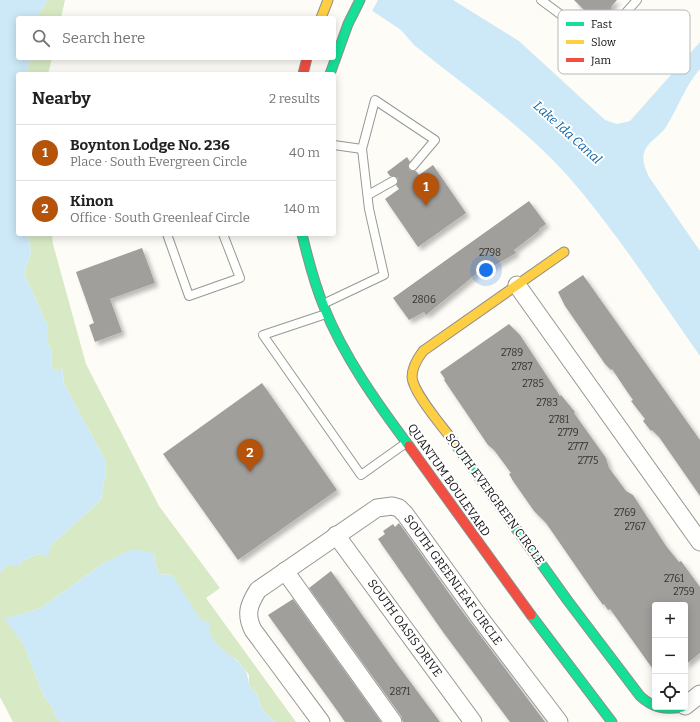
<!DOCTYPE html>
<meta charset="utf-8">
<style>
:root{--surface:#fff;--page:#f6f6f6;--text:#222;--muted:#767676;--line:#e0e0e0;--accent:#b45309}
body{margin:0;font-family:Bitter,serif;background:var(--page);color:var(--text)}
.controls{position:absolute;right:12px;bottom:12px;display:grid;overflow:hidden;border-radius:4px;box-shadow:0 2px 10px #0003}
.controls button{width:36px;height:36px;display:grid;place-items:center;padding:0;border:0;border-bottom:1px solid var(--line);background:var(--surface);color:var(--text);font:20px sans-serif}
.you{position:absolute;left:486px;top:270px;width:14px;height:14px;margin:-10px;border:3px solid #fff;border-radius:50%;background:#1a73e8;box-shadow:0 0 0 6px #1a73e833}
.badge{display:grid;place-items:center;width:26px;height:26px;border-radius:50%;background:var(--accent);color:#fff;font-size:13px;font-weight:700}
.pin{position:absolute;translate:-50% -33px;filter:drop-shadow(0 1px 2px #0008)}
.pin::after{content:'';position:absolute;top:21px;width:14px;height:12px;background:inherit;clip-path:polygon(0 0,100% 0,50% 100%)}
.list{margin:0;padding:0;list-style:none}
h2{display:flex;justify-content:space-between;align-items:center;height:52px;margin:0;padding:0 16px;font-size:17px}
h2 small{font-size:13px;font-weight:400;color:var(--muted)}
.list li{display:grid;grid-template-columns:26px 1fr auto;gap:12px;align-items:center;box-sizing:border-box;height:56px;padding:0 16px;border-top:1px solid var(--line)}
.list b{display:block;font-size:15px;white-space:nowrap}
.list p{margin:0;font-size:13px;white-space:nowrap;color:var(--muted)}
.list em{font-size:13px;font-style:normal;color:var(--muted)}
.icon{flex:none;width:22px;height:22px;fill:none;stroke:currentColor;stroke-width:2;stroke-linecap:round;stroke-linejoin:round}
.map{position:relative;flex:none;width:700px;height:722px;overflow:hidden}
.search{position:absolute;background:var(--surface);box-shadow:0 2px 10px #0003;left:16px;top:16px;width:320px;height:44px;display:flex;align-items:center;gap:10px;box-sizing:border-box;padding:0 14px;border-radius:4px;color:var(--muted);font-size:15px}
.panel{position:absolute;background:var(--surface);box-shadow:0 2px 10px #0003;left:16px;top:72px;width:320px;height:164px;border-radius:4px}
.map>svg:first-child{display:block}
.forest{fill:#d8eac5}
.water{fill:#cde8f7}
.pier{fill:#fdfcf7}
.building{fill:#a19f9c;filter:url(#shadow)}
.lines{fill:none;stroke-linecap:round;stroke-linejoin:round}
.lane-casing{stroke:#979795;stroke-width:10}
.street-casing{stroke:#979795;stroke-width:19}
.fast-casing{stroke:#8e8d8b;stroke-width:11}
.slow-casing{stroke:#8e8d8b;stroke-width:11}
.jam-casing{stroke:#8e8d8b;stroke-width:11}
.lane{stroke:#fffffe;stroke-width:8}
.street{stroke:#fffffe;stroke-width:17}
.fast{stroke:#16e098;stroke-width:9}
.slow{stroke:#ffcf43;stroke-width:9}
.jam{stroke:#f24e42;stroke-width:9}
.labels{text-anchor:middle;stroke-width:4;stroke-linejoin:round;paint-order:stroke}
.number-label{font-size:10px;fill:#353434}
.street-label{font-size:12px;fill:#111;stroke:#fff}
.water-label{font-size:13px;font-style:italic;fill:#1768a6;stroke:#fff}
.key{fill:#fff;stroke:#b8b8b8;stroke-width:1}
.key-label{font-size:11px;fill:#111}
</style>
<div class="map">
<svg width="700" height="722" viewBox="0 0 700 722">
<defs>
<filter id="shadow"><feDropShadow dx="3.5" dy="3.5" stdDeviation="2" flood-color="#0004"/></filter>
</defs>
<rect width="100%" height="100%" fill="#fdfcf7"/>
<g class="forest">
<path d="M47 0H65L61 18H37C38 11 45 7 47 0Z"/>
<path d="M30 58H52L48 74H27Z"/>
<path d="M28 234H52L53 244 86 364 159 506 220 588 206 598 296 722H275L262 709 257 694 249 685V675L237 660 228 655 213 641 172 575 159 574 155 563 154 553 102 564 41 608 5 619 24 645 44 697 53 708 55 716 62 722H13L0 697V573L6 566H20L23 560 36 555 43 554 49 547 101 500 106 471 105 460 64 384 62 368 55 372 51 365 52 352 48 343V327L24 273 31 253Z"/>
</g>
<g class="water">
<path d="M0 0H47C45 7 38 11 37 18H18V58H30L27 74H18V234H28L31 253 24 273 48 327V343L52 352 51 365 55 372 62 368 64 384 105 460 106 471 101 500 49 547 50 555 45 557 43 554 36 555 23 560 20 566H6L0 573Z"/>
<path d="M356 0H453L519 41 605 120 617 124 630 121 700 42V69C685 86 678 108 666 127 660 136 650 140 645 150 641 160 645 168 649 177L700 251V356C657 295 616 231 567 175 522 125 466 87 414 45L401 30Z"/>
<path d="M132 549 154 553 155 563 159 574 172 575 201 620 209 622C207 656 248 652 249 685L257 694 262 709 275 722H62L55 716 53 708 44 697 24 645 4 619 41 608 102 564Z"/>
</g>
<path class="pier" d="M354 0H378L371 13Z"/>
<g class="building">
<path d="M574 0H617L611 7 612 8 598 24Z"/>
<path d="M407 157 410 162 408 165 409 170 416 171 419 175 433 165 466 213 418 247 385 199 399 189 396 185 398 181V178L393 176H390L387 172Z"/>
<path d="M529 201 546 224 539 229 540 230 514 250 516 253 483 272 481 270 426 315 424 312 409 320 393 298Z"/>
<path d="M142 248 155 283 110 299 122 332 95 342 89 325 94 323 76 272Z"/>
<path d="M583 275 700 440V496L659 437 652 430 651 431 643 421 645 419 631 401 633 400 628 393 612 369 611 370 605 364 565 306 558 292Z"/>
<path d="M509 324 520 335 560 396 561 395 575 412 574 413 606 458 609 468 626 491 633 495 666 546 679 562 681 561 700 587V653L685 665V605H655V672L610 609 608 610 604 604 603 605 595 594 546 523 534 511 513 481 509 474 511 473 494 450 488 445 444 380 445 379 440 372Z"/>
<path d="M262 383 337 490 238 560 163 454Z"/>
<path d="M399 523 456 603 545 722H510L443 632 378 539 385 534 383 531 393 524 395 527Z"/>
<path d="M331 571 394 660 440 722H403L401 716 309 588Z"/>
<path d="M293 599 381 722H345L336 709 268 615Z"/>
</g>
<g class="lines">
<defs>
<g id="lane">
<path d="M541 0 599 43 637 0"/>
<path d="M334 145 362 149"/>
<path d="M368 195 393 181"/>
<path d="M167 234 189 296 240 278 223 234"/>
<path d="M323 304 384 275 369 209 362 149 375 100 435 140 413 166"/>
<path d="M326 314 263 335 361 475 406 443"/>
</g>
<g id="street">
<path d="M517 285 700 542"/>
<path d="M336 535 473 722"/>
<path d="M285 571 393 722"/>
<path d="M685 706 700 694"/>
<path d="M321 722 253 630C245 614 249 604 258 590L377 508 392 506 399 508 405 514 483 622 559 722"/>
</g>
<g id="fast">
<path d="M330 74 348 24 360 0"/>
<path d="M302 234C308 259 314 283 324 307 344 357 377 403 409 446"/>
<path d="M453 441 568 601 640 696C653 708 665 710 682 707"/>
<path d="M531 615 612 722"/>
</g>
<g id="slow">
<path d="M321 18 328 0"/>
<path d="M453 441C443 427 413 393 412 377 412 367 417 359 423 351L564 252"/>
</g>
<g id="jam">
<path d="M303 74 307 58"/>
<path d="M409 446 531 615"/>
</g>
</defs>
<use href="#lane" class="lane-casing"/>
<use href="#street" class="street-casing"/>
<use href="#fast" class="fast-casing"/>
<use href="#slow" class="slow-casing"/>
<use href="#jam" class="jam-casing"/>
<use href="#lane" class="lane"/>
<use href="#street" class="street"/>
<use href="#fast" class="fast"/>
<use href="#slow" class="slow"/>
<use href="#jam" class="jam"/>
</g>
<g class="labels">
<g class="number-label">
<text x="490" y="256">2798</text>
<text x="424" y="303">2806</text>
<text x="512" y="356">2789</text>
<text x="522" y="370">2787</text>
<text x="533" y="387">2785</text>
<text x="547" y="406">2783</text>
<text x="559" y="423">2781</text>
<text x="568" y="436">2779</text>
<text x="578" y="450">2777</text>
<text x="588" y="464">2775</text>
<text x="625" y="516">2769</text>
<text x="635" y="530">2767</text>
<text x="674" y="582">2761</text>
<text x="684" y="595">2759</text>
<text x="400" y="695">2871</text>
</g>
<g class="street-label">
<text transform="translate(449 480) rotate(55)" y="4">QUANTUM BOULEVARD</text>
<text transform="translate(495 499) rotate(54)" y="4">SOUTH EVERGREEN CIRCLE</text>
<text transform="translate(453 580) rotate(54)" y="4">SOUTH GREENLEAF CIRCLE</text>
<text transform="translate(405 628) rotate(54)" y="4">SOUTH OASIS DRIVE</text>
</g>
<g class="water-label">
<text transform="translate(568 132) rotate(42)" y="5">Lake Ida Canal</text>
</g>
</g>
<rect x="558" y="10" width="132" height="64" rx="6" class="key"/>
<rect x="566" y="22" width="18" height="4" fill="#16e098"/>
<rect x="566" y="40" width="18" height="4" fill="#ffcf43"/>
<rect x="566" y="58" width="18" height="4" fill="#f24e42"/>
<g class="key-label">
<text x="591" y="28">Fast</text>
<text x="591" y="46">Slow</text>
<text x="591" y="64">Jam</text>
</g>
</svg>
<div class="controls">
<button>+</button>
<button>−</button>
<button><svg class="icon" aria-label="locate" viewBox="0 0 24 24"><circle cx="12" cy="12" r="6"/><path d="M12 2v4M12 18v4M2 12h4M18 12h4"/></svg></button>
</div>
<div class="you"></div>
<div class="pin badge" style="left:426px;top:206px">1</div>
<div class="pin badge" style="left:250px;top:472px">2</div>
<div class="search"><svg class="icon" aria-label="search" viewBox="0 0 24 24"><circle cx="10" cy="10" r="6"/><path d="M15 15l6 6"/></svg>Search here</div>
<section class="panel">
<h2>Nearby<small>2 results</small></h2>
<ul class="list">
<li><span class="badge">1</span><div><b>Boynton Lodge No. 236</b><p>Place · South Evergreen Circle</p></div><em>40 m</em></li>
<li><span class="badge">2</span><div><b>Kinon</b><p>Office · South Greenleaf Circle</p></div><em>140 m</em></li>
</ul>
</section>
</div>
